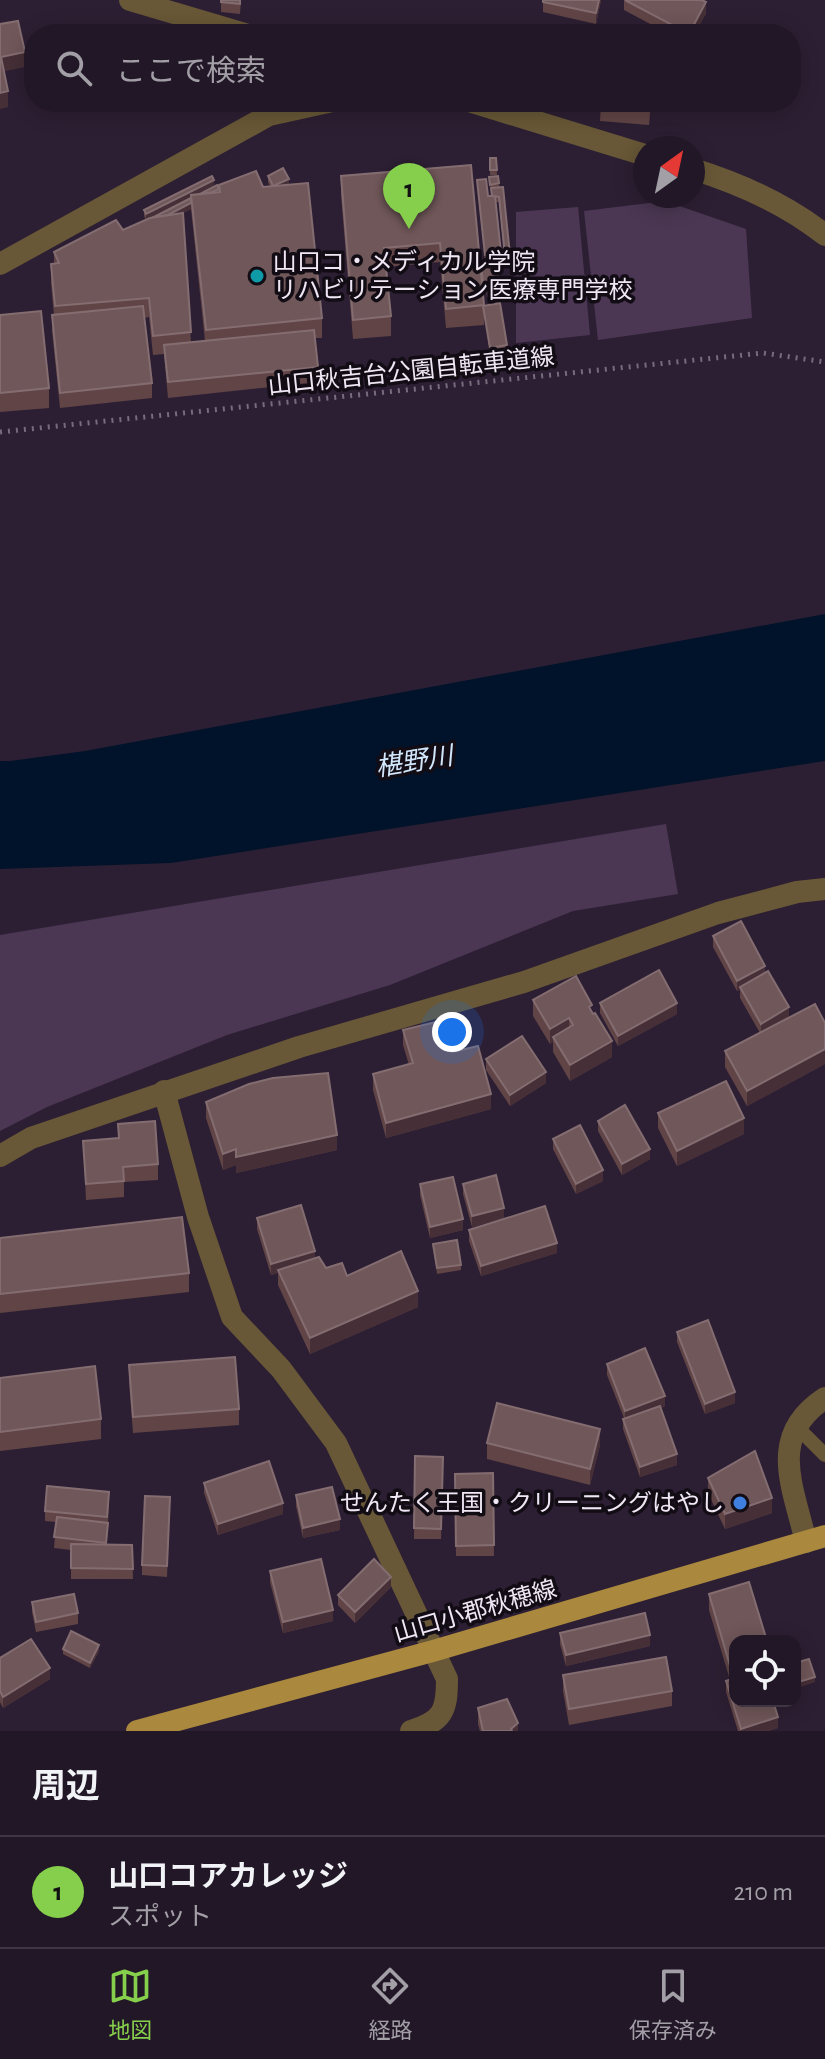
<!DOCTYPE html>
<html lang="ja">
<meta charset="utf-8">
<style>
:root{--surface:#221726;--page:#2e2432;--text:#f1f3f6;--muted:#a29fa7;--line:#3f3643;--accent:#85cf4c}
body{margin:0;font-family:"Alegreya Sans","Noto Sans JP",sans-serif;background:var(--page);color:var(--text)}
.controls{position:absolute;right:24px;bottom:24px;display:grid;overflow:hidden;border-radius:16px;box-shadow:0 4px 20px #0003}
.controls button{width:72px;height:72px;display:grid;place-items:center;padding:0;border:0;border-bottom:2px solid var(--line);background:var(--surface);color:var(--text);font:40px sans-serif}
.compass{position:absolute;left:633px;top:136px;width:72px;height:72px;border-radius:50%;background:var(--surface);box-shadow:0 4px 20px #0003;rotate:33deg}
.you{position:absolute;left:452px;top:1032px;width:28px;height:28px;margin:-20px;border:6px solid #fff;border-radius:50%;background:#1a73e8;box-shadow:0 0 0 12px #1a73e833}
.badge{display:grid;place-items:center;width:52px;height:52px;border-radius:50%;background:var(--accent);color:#111;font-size:26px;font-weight:700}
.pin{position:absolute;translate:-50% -66px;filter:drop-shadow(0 2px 4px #0008)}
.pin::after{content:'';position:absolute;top:42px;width:28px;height:24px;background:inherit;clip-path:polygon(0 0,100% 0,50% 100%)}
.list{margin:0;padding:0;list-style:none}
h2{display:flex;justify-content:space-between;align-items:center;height:104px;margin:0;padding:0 32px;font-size:34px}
h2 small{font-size:26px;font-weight:400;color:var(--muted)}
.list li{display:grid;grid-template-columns:52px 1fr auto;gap:24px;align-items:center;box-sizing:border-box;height:112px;padding:0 32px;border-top:2px solid var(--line)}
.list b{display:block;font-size:30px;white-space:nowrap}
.list p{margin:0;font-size:26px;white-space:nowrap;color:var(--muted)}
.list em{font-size:26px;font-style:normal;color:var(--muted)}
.icon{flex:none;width:44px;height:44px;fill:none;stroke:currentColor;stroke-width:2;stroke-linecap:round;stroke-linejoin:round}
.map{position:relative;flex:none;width:825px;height:1731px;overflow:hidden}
.search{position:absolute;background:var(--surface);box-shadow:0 4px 20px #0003;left:24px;right:24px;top:24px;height:88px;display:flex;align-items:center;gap:20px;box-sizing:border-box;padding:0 28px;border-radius:32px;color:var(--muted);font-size:30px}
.sheet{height:216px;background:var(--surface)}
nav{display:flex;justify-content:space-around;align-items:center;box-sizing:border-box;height:112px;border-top:2px solid var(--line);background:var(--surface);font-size:22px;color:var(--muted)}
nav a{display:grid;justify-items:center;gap:4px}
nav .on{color:var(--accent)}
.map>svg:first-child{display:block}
.green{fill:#4b3753}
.water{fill:#00132a}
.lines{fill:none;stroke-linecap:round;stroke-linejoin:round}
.path{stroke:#776b7d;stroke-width:5;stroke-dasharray:2 6;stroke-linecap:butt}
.service{stroke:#685837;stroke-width:14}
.minor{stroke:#685837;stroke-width:22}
.primary{stroke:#aa893f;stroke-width:22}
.wall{fill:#614546;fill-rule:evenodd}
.shaded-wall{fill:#462f37}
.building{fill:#705759;stroke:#846d71;stroke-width:2}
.culture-dot{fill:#0f9aa8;stroke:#120c15;stroke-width:3}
.shop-dot{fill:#3f7fe0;stroke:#120c15;stroke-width:3}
.labels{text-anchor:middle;stroke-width:7;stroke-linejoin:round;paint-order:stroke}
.poi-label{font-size:24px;fill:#f0e7f4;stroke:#120c15;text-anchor:start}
.street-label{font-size:24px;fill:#f0e7f4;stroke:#120c15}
.water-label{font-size:26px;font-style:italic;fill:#d2e7fb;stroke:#120c15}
</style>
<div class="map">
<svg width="825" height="1731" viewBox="0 0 825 1731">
<rect width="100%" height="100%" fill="#2d1f33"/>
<g class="green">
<path d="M665 201 746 229 752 318 598 340 584 211Z"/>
<path d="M578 207 590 335 516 343V212Z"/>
<path d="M666 824 678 894 573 911 390 985 227 1035 47 1107 0 1131V935Z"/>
</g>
<path class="water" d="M825 614V761L171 863 0 869V761H10L85 751Z"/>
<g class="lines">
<path class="path" d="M0 432 763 353 825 362"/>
<path class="service" d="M797 1427 825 1455"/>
<g class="minor">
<path d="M130 0 245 34"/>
<path d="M472 102 645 155"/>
<path d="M693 169C741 184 786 204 825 235"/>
<path d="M0 264 269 115 328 102"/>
<path d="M164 1091 198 1217 232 1317 281 1369 336 1443 447 1679C447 1711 443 1721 411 1731"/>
<path d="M0 1156 31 1138 299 1047 524 982 718 913 797 892 825 889"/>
<path d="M806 1542C793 1486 767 1436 825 1398"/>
</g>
<path class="primary" d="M137 1731 433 1651 825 1536"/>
</g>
<g class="wall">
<path d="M221 0H241L240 14 221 12Z"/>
<path d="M543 0H601L596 24 543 12Z"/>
<path d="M624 0 706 13 695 34H669L624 10Z"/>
<path d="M601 102H651L649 125 600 121Z"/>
<path d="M490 158H496L497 175H490Z"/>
<path d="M471 165 484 306 507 345V351L490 353 484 314V325L446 328 440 262 386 267 391 316V336L353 339 341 195V176Z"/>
<path d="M268 176 289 184 322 318V338H315L318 367V382L168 398 164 354 153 355 149 317 144 318 152 383V398L60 408 52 331V315H54L51 283V264L54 263V252L123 230 152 218 191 198V197L146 220 144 216V210L214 185 197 194 219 189V192V185L263 187H270L268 182ZM191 209 205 341 191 343 183 213Z"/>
<path d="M498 176 510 261H505L499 202H496L501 253V263L499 264V279L494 280V288L483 289 481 263H485L477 180 488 196H492L489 177Z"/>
<path d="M502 288 503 300 488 302 487 289Z"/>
<path d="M0 315 49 388V408L0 412Z"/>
<path d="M713 936 765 973 789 1017 825 1023V1064L747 1106 725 1067V1051L760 1033 740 998V990L737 991 713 947Z"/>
<path d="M533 1000 592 1013 612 1057 570 1081 553 1052V1042L550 1044 533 1016Z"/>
<path d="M600 1003 677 1014 618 1046 600 1013Z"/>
<path d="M403 1030 452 1052 491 1109 386 1138 373 1090V1074L409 1065 403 1045Z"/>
<path d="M486 1059 546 1083 510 1106 486 1070Z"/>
<path d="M206 1102 337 1150 236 1173V1165L223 1170 206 1118Z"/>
<path d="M658 1113 744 1134 677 1166 658 1128Z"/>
<path d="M598 1121 650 1159 622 1175 598 1131Z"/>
<path d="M118 1124 158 1164V1180L124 1182V1197L86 1200 83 1141 118 1138Z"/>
<path d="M553 1139 603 1181 576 1194 553 1149Z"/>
<path d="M420 1184 463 1230 430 1238 420 1195Z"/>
<path d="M463 1184 504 1218 472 1227 463 1194Z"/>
<path d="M257 1218 315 1258 326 1268 418 1307 310 1354 278 1285V1273L271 1275 257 1229Z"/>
<path d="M469 1230 557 1253 481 1276 469 1241Z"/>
<path d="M0 1238 189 1273V1292L0 1313Z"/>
<path d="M433 1244 461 1265V1270L437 1274Z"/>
<path d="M677 1332 735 1403 705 1414 677 1342Z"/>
<path d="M607 1364 665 1406 661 1408 677 1465 640 1477 623 1429V1419L624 1418 607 1375Z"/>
<path d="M129 1365 239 1409V1425L133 1433 129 1381Z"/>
<path d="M0 1378 101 1419V1439L0 1451Z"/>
<path d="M487 1443 600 1445 590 1485 487 1459Z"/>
<path d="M415 1456 443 1457 441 1539H414Z"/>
<path d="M493 1473 494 1556H456L455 1474Z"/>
<path d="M708 1478 772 1513 725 1529 708 1493Z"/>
<path d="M204 1483 283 1514 218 1535 204 1493Z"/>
<path d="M296 1495 340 1530 303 1538 296 1506Z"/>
<path d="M170 1497 167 1577 142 1575V1565Z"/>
<path d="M109 1503 107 1545H132L133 1579H71V1550L54 1548 56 1522 45 1521V1511Z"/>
<path d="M270 1571 333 1621 283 1633 270 1582Z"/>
<path d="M391 1587 355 1623 338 1605V1595Z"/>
<path d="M709 1594 735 1641 778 1728 768 1731H738L726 1692V1681L730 1680 709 1610Z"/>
<path d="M32 1602 78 1613V1624L36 1632 32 1612Z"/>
<path d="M560 1633 650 1646 566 1666 560 1644Z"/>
<path d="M63 1649 99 1651 90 1668 63 1654Z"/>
<path d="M0 1658 50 1679 3 1708 0 1702Z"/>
<path d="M563 1675 672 1691V1706L569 1725 563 1691Z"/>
<path d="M478 1708 518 1731H480L478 1724Z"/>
</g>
<g class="shaded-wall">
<path d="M599 0H601L596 24V13Z"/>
<path d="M706 2V13L695 34H690Z"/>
<path d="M25 52V67L1 72V57Z"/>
<path d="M8 91V107L0 109V93Z"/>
<path d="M289 179V184L274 187Z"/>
<path d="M214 180V185L146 220V214Z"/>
<path d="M191 203V209L128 242V236Z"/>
<path d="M765 966V976L740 987V990L737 991V981Z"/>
<path d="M677 1003V1014L618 1046V1036Z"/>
<path d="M789 1007V1018L761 1034V1024Z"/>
<path d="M569 1018V1033L553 1037V1042L550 1044V1029Z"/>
<path d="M612 1041V1057L570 1081V1065Z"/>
<path d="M825 1049V1064L747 1106V1091Z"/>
<path d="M546 1072V1083L510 1106V1095Z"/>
<path d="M491 1094V1109L386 1138V1123Z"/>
<path d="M744 1118V1134L677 1166V1151Z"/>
<path d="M337 1135V1150L236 1173V1157Z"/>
<path d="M236 1149V1165L223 1170V1154Z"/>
<path d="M650 1149V1159L622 1175V1164Z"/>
<path d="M603 1170V1181L576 1194V1184Z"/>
<path d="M504 1208V1218L472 1227V1216Z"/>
<path d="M463 1219V1230L430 1238V1227Z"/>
<path d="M557 1243V1253L481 1276V1266Z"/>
<path d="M315 1251V1262L278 1270V1273L271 1275V1264Z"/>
<path d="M418 1291V1307L310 1354V1338Z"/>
<path d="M735 1392V1403L705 1414V1404Z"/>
<path d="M665 1396V1406L625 1422V1411Z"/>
<path d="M600 1429V1445L590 1485V1469Z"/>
<path d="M677 1454V1465L640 1477V1467Z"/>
<path d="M772 1498V1513L725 1529V1514Z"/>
<path d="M283 1503V1514L218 1535V1524Z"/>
<path d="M340 1519V1530L303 1538V1528Z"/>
<path d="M391 1577V1587L355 1623V1612Z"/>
<path d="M333 1610V1621L283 1633V1622Z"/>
<path d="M650 1635V1646L566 1666V1655Z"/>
<path d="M99 1645V1651L90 1668V1663Z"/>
<path d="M735 1664V1680L730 1681V1666Z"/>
<path d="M50 1668V1679L3 1708V1697Z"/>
<path d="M815 1677V1682L795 1689V1683Z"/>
<path d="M778 1717V1728L768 1731H741V1729Z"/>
<path d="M518 1723V1731H511V1729Z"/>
</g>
<g class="building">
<path d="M221 0H240V4L221 2Z"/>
<path d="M543 0H599L596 13 543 2Z"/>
<path d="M625 0H702L706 2 689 34Z"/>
<path d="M18 21 25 52 1 57 8 91 0 93V24Z"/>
<path d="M601 102H650L649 110 600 106Z"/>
<path d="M490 158H496L497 170H490Z"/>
<path d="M471 165 484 305 446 309 440 243 384 248 391 316 353 320 341 176Z"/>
<path d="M283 168 289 179 273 186 268 176Z"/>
<path d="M256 171 263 187 308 183 322 318 206 330 191 195 220 192 219 185Z"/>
<path d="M212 176 214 180 146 214 144 210Z"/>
<path d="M498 176 499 183 490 185 489 177Z"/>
<path d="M486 179 488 196H495L501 253 485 255 477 180Z"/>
<path d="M217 185 219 189 212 192 200 194Z"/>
<path d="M503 187 510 255 505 256 499 197 492 196 491 188Z"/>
<path d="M191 198V203L168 215 152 218Z"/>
<path d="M183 213 191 332 153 336 149 298 55 306 51 264 59 263 54 252 116 220 123 230 150 218Z"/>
<path d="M498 262 499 274 493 275 494 282 483 283 481 263Z"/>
<path d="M502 288 503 295 488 296 487 289Z"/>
<path d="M500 303 507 345 490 348 483 306Z"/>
<path d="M143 306 152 383 60 393 52 315Z"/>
<path d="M41 311 49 388 0 393V315Z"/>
<path d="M314 330 318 367 168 382 164 345Z"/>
<path d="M741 921 765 966 737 981 713 936Z"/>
<path d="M659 970 677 1003 618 1036 600 1003Z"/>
<path d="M768 971 789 1007 761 1024 740 987Z"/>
<path d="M576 976 592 1005 589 1007 593 1014 595 1013 612 1041 570 1065 553 1037 573 1025 569 1018 550 1029 533 1000Z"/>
<path d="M815 1004 825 1023V1049L747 1091 725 1051Z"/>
<path d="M444 1020 452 1052 478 1046 491 1094 386 1123 373 1074 413 1063 403 1030Z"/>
<path d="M522 1036 546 1072 510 1095 486 1059Z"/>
<path d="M328 1073 337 1135 236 1157V1149L223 1154 206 1102 249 1084 273 1078Z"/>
<path d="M726 1081 744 1118 677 1151 658 1113Z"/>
<path d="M625 1105 650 1149 622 1164 598 1121Z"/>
<path d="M155 1121 158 1164 123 1167 124 1181 86 1184 83 1141 119 1138 118 1124Z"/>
<path d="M580 1125 603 1170 576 1184 553 1139Z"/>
<path d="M496 1175 504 1208 472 1216 463 1184Z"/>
<path d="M453 1177 463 1219 430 1227 420 1184Z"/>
<path d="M301 1205 315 1251 271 1264 257 1218Z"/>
<path d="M545 1206 557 1243 481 1266 469 1230Z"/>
<path d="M182 1217 189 1273 0 1294V1238Z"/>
<path d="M457 1240 461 1265 437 1268 433 1244Z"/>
<path d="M401 1251 418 1291 310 1338 278 1270 319 1257 326 1268 342 1263 347 1276Z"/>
<path d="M708 1320 735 1392 705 1404 677 1332Z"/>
<path d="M645 1348 665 1396 625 1411 607 1364Z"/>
<path d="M235 1357 239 1409 133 1417 129 1365Z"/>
<path d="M95 1366 101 1419 0 1432V1378Z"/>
<path d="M497 1403 600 1429 590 1469 487 1443Z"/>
<path d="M660 1406 677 1454 640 1467 623 1419Z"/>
<path d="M755 1451 772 1498 725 1514 708 1478Z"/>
<path d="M415 1456 443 1457 441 1529 414 1528Z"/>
<path d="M269 1461 283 1503 218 1524 204 1483Z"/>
<path d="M493 1473 494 1545 456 1546 455 1474Z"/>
<path d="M47 1486 109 1492 107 1517 45 1511Z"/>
<path d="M332 1487 340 1519 303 1528 296 1495Z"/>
<path d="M145 1496 170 1497 167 1566 142 1565Z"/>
<path d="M57 1517 108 1523 106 1543 54 1537Z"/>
<path d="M71 1544 132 1545 133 1569 71 1568Z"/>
<path d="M321 1559 333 1610 283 1622 270 1571Z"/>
<path d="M374 1559 391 1577 355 1612 338 1595Z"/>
<path d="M749 1582 767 1641H735V1664L730 1666 709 1594Z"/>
<path d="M74 1594 78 1613 36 1622 32 1602Z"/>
<path d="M645 1613 650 1635 566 1655 560 1633Z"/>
<path d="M71 1631 99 1645 90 1663 63 1649Z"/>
<path d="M31 1639 50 1668 3 1697 0 1691V1658Z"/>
<path d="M666 1657 672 1691 569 1709 563 1675Z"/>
<path d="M809 1659 815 1677 795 1683V1663Z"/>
<path d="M735 1678V1701H773L778 1717 741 1729 726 1681Z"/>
<path d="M507 1699 518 1723 511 1729 512 1731H483L478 1708Z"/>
</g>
<circle class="culture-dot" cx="257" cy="276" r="8"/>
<circle class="shop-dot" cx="740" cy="1503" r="8"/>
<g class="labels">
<g class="poi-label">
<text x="273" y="270">山口コ・メディカル学院<tspan x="273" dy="28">リハビリテーション医療専門学校</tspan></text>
<text x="724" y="1511" text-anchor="end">せんたく王国・クリーニングはやし</text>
</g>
<g class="street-label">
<text transform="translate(411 371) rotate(-6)" y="8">山口秋吉台公園自転車道線</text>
<text transform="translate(475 1611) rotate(-16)" y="8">山口小郡秋穂線</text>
</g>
<g class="water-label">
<text transform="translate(414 761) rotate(-9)" y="9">椹野川</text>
</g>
</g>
</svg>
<div class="controls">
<button><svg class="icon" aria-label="locate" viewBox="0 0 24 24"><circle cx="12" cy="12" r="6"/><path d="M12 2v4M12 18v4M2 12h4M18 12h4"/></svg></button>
</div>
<svg class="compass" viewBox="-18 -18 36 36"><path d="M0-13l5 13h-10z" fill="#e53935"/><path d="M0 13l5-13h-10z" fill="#a29fa7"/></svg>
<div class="you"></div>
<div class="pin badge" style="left:409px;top:229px">1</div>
<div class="search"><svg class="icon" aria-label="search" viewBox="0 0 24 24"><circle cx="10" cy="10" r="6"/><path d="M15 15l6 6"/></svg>ここで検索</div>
</div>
<section class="sheet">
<h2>周辺<small></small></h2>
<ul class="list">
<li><span class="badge">1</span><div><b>山口コアカレッジ</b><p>スポット</p></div><em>210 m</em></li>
</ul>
</section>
<nav>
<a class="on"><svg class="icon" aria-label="map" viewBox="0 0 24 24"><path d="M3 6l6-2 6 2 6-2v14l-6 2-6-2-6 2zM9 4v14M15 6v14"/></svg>地図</a>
<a><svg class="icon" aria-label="directions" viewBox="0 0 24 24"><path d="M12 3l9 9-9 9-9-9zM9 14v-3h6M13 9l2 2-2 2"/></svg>経路</a>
<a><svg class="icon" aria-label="saved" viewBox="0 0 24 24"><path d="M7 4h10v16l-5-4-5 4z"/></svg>保存済み</a>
</nav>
